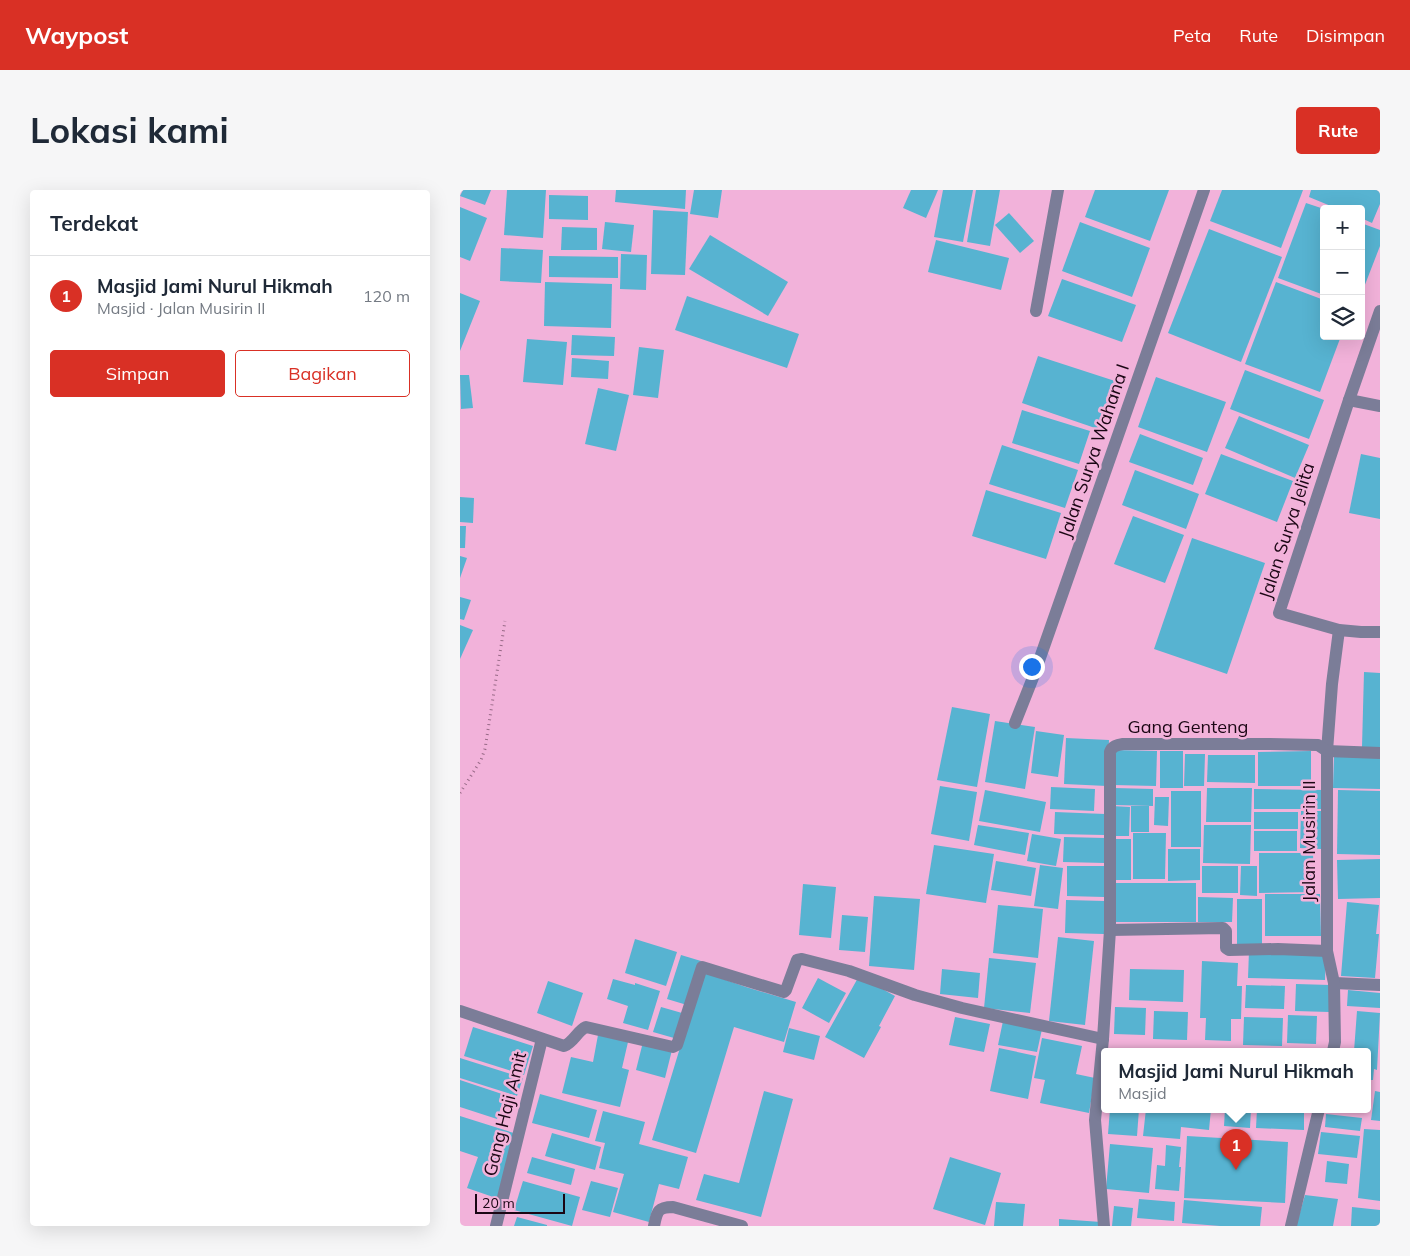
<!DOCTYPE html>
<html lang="id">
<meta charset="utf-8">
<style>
:root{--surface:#fff;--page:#f6f6f7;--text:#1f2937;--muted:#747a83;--line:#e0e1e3;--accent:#d93025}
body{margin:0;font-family:Mulish,sans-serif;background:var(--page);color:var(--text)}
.controls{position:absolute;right:15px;top:15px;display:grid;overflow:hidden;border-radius:5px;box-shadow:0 5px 20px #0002}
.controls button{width:45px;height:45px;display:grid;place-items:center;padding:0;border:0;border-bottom:1px solid var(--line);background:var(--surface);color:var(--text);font:25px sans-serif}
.scale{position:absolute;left:15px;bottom:12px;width:90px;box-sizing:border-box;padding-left:5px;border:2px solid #1b0614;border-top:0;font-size:14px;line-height:18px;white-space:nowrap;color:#1b0614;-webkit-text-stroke:4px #f2b2da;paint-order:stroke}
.you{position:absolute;left:571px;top:476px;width:18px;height:18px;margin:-12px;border:4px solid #fff;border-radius:50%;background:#1a73e8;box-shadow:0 0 0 8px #1a73e833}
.badge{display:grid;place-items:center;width:32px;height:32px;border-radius:50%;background:var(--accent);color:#fff;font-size:16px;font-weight:700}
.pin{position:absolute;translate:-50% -41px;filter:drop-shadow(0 1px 2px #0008)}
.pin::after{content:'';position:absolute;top:26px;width:18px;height:15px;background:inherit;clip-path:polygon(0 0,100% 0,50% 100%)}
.popup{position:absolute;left:641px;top:858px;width:270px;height:65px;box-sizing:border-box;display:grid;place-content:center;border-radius:5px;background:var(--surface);filter:drop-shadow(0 1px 4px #0005);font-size:16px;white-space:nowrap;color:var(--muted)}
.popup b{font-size:19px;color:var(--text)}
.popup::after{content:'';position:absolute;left:50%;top:100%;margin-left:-10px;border:10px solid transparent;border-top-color:var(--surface)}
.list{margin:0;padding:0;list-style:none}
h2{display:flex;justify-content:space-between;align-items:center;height:65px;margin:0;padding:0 20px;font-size:21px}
h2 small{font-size:16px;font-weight:400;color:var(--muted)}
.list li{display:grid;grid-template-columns:32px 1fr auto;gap:15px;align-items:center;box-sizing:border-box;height:80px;padding:0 20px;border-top:1px solid var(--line)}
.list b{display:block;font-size:19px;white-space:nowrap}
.list p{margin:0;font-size:16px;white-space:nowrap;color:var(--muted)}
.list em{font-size:16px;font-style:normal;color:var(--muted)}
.actions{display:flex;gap:10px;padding:15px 20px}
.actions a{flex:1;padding:11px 0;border:1px solid var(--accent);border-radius:5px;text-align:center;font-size:18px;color:var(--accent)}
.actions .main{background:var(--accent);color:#fff}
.icon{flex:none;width:28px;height:28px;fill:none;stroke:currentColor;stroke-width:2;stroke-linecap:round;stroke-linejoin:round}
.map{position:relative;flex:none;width:920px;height:1036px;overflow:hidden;border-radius:5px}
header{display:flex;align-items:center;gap:30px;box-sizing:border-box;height:70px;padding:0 25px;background:var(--accent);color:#fff}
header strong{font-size:24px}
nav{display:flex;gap:28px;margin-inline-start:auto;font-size:18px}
.intro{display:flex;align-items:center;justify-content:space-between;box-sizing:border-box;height:120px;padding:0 30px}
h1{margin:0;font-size:35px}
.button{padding:12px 22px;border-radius:5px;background:var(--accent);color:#fff;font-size:18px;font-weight:700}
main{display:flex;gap:30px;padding:0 30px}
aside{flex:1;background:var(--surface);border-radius:5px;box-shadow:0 5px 20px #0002}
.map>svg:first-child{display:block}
.building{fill:#57b3d1}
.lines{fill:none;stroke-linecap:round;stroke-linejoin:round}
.path{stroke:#986a87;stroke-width:3;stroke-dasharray:1 4;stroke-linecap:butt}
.lane{stroke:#7b7d98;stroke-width:12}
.street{stroke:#7b7d98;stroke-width:12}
.labels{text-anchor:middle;stroke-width:5;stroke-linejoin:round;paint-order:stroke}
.street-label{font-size:18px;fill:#1b0614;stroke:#f2b2da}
</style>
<header>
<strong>Waypost</strong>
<nav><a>Peta</a><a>Rute</a><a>Disimpan</a></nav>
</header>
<div class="intro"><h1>Lokasi kami</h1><a class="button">Rute</a></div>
<main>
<aside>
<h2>Terdekat<small></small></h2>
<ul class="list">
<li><span class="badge">1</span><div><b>Masjid Jami Nurul Hikmah</b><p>Masjid · Jalan Musirin II</p></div><em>120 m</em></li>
</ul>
<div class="actions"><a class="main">Simpan</a><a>Bagikan</a></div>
</aside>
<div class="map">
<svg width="920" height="1036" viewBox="0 0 920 1036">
<rect width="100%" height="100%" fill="#f2b2da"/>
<g class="building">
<path d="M3 0H31L25 15 0 6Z"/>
<path d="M47 0H86L83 48 44 45Z"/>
<path d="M156 0H226L225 19 155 12Z"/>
<path d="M234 0H262L258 28 230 24Z"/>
<path d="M451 0H478L466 28 443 18Z"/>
<path d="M483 0H513L503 52 474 47Z"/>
<path d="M516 0H540L530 56 507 52Z"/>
<path d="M635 0H709L690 51 625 27Z"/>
<path d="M762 0H843L821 58 750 31Z"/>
<path d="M851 0H920V14L912 33 901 28V19H878L849 7Z"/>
<path d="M89 5 128 6V30L89 29Z"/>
<path d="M846 13 864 19V105L818 88Z"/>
<path d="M0 17 27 28 10 71 0 67Z"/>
<path d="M193 20 228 22 225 85 191 84Z"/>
<path d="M549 23 574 51 560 63 535 35Z"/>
<path d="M145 32 174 35 171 62 142 59Z"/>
<path d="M620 32 690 58 672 107 602 81Z"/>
<path d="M901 33 920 40V56L901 105Z"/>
<path d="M102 37 137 38V60H101Z"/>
<path d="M749 39 822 67 781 172 708 143Z"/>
<path d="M250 45 328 92 308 126 229 79Z"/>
<path d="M476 50 549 68 541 100 468 82Z"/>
<path d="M41 58 83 60 81 93 40 91Z"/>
<path d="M161 64 187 65 186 100 160 99Z"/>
<path d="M89 66 158 67V88L89 87Z"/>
<path d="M602 89 676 115 662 152 588 126Z"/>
<path d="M85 92 152 94 151 138 84 136Z"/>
<path d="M816 92 864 110V146H881L860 202 785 174Z"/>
<path d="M0 103 20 111 0 161Z"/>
<path d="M227 106 339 144 327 178 215 140Z"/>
<path d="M112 145 155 147 154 166 111 165Z"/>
<path d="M67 149 107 152 103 195 63 192Z"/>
<path d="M179 157 204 160 198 208 173 205Z"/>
<path d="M578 166 655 191 638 239 562 213Z"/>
<path d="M112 168 149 171 148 189 111 187Z"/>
<path d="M785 180 864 210 849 249 770 219Z"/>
<path d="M0 185H9L13 218 1 219Z"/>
<path d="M696 187 766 212 747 262 678 237Z"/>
<path d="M138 198 169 205 156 261 125 254Z"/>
<path d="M562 220 630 241 619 274 552 253Z"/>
<path d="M779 226 849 255 835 288 765 258Z"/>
<path d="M680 244 743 268 733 295 669 272Z"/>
<path d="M542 255 618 280 605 318 529 294Z"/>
<path d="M761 264 833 291 817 332 745 304Z"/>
<path d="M901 264 920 268V329L889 323Z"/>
<path d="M675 280 739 304 726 339 662 315Z"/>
<path d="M526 300 601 323 586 369 512 346Z"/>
<path d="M0 307 14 308 13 333 0 332Z"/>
<path d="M673 326 724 345 705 393 654 374Z"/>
<path d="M0 336H6L5 358H0Z"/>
<path d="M732 348 805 373 767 484 694 459Z"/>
<path d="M0 366 7 368 0 388Z"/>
<path d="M0 407 11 410 4 430 0 429Z"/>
<path d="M0 435 13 440 0 469Z"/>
<path d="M904 482 920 483V558L902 557Z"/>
<path d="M492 517 530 524 517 597 477 590Z"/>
<path d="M535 531 575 537 565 599 525 592Z"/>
<path d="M576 541 604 545 598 587 571 583Z"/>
<path d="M606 548 649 550 647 596 604 594Z"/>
<path d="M654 560 697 561 696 596 653 595Z"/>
<rect x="700" y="561" width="23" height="37"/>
<path d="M851 561V596H798V562Z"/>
<path d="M725 564H745L744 596H724Z"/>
<path d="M748 565H795V593L747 592Z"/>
<path d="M874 565 920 566V599L873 598Z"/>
<path d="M480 596 517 602 509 651 471 644Z"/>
<path d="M591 597 635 599 634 621 590 619Z"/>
<path d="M654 598 693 599V616L654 615Z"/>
<path d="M747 598H792L791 632H746Z"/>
<path d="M794 599 864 600V619H794Z"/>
<path d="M525 600 586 612 580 642 519 631Z"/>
<path d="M878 600 920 601V665L877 664Z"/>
<rect x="711" y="601" width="30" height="56"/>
<path d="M695 607H709L708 636 694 635Z"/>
<path d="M652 616 670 617 669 646H652Z"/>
<rect x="671" y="616" width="18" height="26"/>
<path d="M841 621H862L861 659 840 658Z"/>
<path d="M595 622 645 624V645L594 644Z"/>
<rect x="794" y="622" width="44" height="17"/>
<path d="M518 635 569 643 565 665 514 655Z"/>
<path d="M744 635H791L790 674 743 673Z"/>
<rect x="794" y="641" width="43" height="20"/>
<path d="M673 643H706L705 689H673Z"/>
<path d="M572 644 601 649 596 676 567 671Z"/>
<path d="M604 647 645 648V673L603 672Z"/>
<path d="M652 649H671V690H651Z"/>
<path d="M474 655 534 664 526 713 466 704Z"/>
<path d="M708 659H740V690L708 691Z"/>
<path d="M799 663H853L854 702 799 703Z"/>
<path d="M920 669V708L878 709 877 670Z"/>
<path d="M536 671 576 678 571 706 531 700Z"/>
<path d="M580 675 603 678 598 719 574 716Z"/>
<path d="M607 676H644V707L607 706Z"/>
<rect x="742" y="676" width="36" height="27"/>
<path d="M781 676H797V706L780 705Z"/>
<rect x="652" y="693" width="84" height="39"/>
<path d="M343 694 376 697 371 748 339 745Z"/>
<path d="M805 704H860L861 746H805Z"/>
<path d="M414 706 460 709 454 780 409 776Z"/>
<path d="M738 707 773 708 772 732H738Z"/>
<rect x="777" y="709" width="25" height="46"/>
<path d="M606 710 645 711 644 744 605 743Z"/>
<path d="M887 712 919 715 916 744H919L915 788 881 786Z"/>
<path d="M538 715 583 719 578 768 533 763Z"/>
<path d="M382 725 408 727 405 762 379 760Z"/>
<path d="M598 747 634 751 625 835 589 831Z"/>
<path d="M175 749 217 762 206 796 165 783Z"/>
<path d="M789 761 866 763 865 790 788 788Z"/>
<path d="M221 765 241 771 227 815 207 809Z"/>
<path d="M529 768 576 773 570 823 524 818Z"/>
<path d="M742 771 778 773 777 796H782L781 829H771V851L745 850 746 828H740Z"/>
<path d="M482 779 520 783 518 808 480 804Z"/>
<path d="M670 779 724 780 723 812 669 810Z"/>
<path d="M243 782 286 797 336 812 324 852 274 837 236 963 192 950Z"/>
<path d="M399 786 435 806 419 836 421 837 404 868 365 847Z"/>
<path d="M358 788 386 803 369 833 342 818Z"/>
<path d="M153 789 175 795V793L200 801 188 840 163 833 168 816 147 809Z"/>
<path d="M88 791 123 803 112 836 77 823Z"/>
<path d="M836 794 870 795 869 822 835 821Z"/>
<path d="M786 795 825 796 824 819 785 818Z"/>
<path d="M888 800 920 803V818L887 816Z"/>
<path d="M201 817 222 823 214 848 193 842Z"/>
<path d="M655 817 686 818 685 845 654 844Z"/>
<path d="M694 821 728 822 727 850 693 849Z"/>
<path d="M897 821 920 823 917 880 914 879 913 890H907V861H894Z"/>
<path d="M828 825 857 826 856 854 827 853Z"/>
<path d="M495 827 530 834 524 862 489 855Z"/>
<path d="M784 827 823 828 822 856 783 855Z"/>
<path d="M543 831 582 839 577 862 538 855Z"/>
<path d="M13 837 73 856 64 885 4 866Z"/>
<path d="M329 838 360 846 354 870 323 862Z"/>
<path d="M138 845 168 852 162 878 169 880 160 917 102 903 111 867 133 872Z"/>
<path d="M582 848 622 856 616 884 635 888 629 923 580 913 585 890 574 888Z"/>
<path d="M183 852 212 860 205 888 176 880Z"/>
<path d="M539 858 576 866 568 909 530 901Z"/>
<path d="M0 868 63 888 57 906 0 888Z"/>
<path d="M0 890 45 905 37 929 0 917Z"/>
<path d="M304 901 333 909 301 1027 236 1010 244 984 279 993Z"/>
<path d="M915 901 920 902V931L911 930Z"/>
<path d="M80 904 137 920 129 948 72 933Z"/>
<path d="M650 919H679L677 946 648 944Z"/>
<path d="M686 919H751L749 940 721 937 720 949 683 946Z"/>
<path d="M765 919H791L790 938 764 936Z"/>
<path d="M797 919H844V940L796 938Z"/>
<path d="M143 921 185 932 179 954 228 967 219 999 199 994 189 1032 153 1022 164 984 139 978 145 953 135 951Z"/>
<path d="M866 924 902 928 900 941 865 937Z"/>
<path d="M0 926 57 944 39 1009 7 998 18 967 0 961Z"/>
<path d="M904 939 920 940V1011L898 1008Z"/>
<path d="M861 942 900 946 897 968 858 964Z"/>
<path d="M92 943 141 957 135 980 85 966Z"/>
<path d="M727 946 828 952 825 1013 724 1008Z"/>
<path d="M650 954 693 958 689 1003 646 999Z"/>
<path d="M706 955 721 957 719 977H721L719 1001 695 999 697 975 705 976Z"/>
<path d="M72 967 115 979 111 995 67 983Z"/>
<path d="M490 967 541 983 525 1035 473 1019Z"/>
<path d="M867 971 889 974 887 994 865 992Z"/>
<path d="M63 991 120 1007 112 1036 54 1020Z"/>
<path d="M131 991 158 998 150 1027 122 1020Z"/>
<path d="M845 1005 878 1009 873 1036H836Z"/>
<path d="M679 1009 715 1012 714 1031 677 1028Z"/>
<path d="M724 1010 802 1017 800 1036H760L722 1033Z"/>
<path d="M536 1012 565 1014 563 1036H534Z"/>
<path d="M654 1016 673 1018 671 1036H652Z"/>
<path d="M892 1017 920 1020V1036H891Z"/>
<path d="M57 1027 87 1035V1036H54Z"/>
<path d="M599 1029 641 1032V1036H599Z"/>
</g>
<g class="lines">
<path class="path" d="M0 603 21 570 25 559 45 431"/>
<path class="lane" d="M194 1036C197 1022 197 1017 213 1017L282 1036"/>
<g class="street">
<path d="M576 121 598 0"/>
<path d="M920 121 889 210 819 423 879 440 901 442H920"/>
<path d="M889 210 920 216"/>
<path d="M555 533 574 485 744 0"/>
<path d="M867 561 920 563"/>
<path d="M650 740 763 738 766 741V758L769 760 818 759 867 761"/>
<path d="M874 793 920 795"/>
<path d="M0 821 104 856C114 852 117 841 126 837L213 857 217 855 242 777 324 802 326 800 337 770 342 769 389 781 455 805 502 818 643 849"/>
<path d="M873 861 875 852 874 793 867 761V561L872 494 879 440"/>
<path d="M36 1036 82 849"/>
<path d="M644 1036 635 930 643 849 650 740V562C652 556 657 555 663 554H806L858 555 867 561"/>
<path d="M831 1036 859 919"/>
</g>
</g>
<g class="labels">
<g class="street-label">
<text transform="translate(634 261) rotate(-71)" y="6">Jalan Surya Wahana I</text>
<text transform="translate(827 341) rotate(-72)" y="6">Jalan Surya Jelita</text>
<text x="728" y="543">Gang Genteng</text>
<text transform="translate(849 651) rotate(-90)" y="6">Jalan Musirin II</text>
<text transform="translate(45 924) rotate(-76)" y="6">Gang Haji Amit</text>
</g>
</g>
</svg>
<div class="controls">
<button>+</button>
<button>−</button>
<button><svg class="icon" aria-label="layers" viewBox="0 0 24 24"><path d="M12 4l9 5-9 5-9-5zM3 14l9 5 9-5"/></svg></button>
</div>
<div class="scale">20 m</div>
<div class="you"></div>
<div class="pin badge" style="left:776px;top:980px">1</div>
<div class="popup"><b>Masjid Jami Nurul Hikmah</b>Masjid</div>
</div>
</main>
